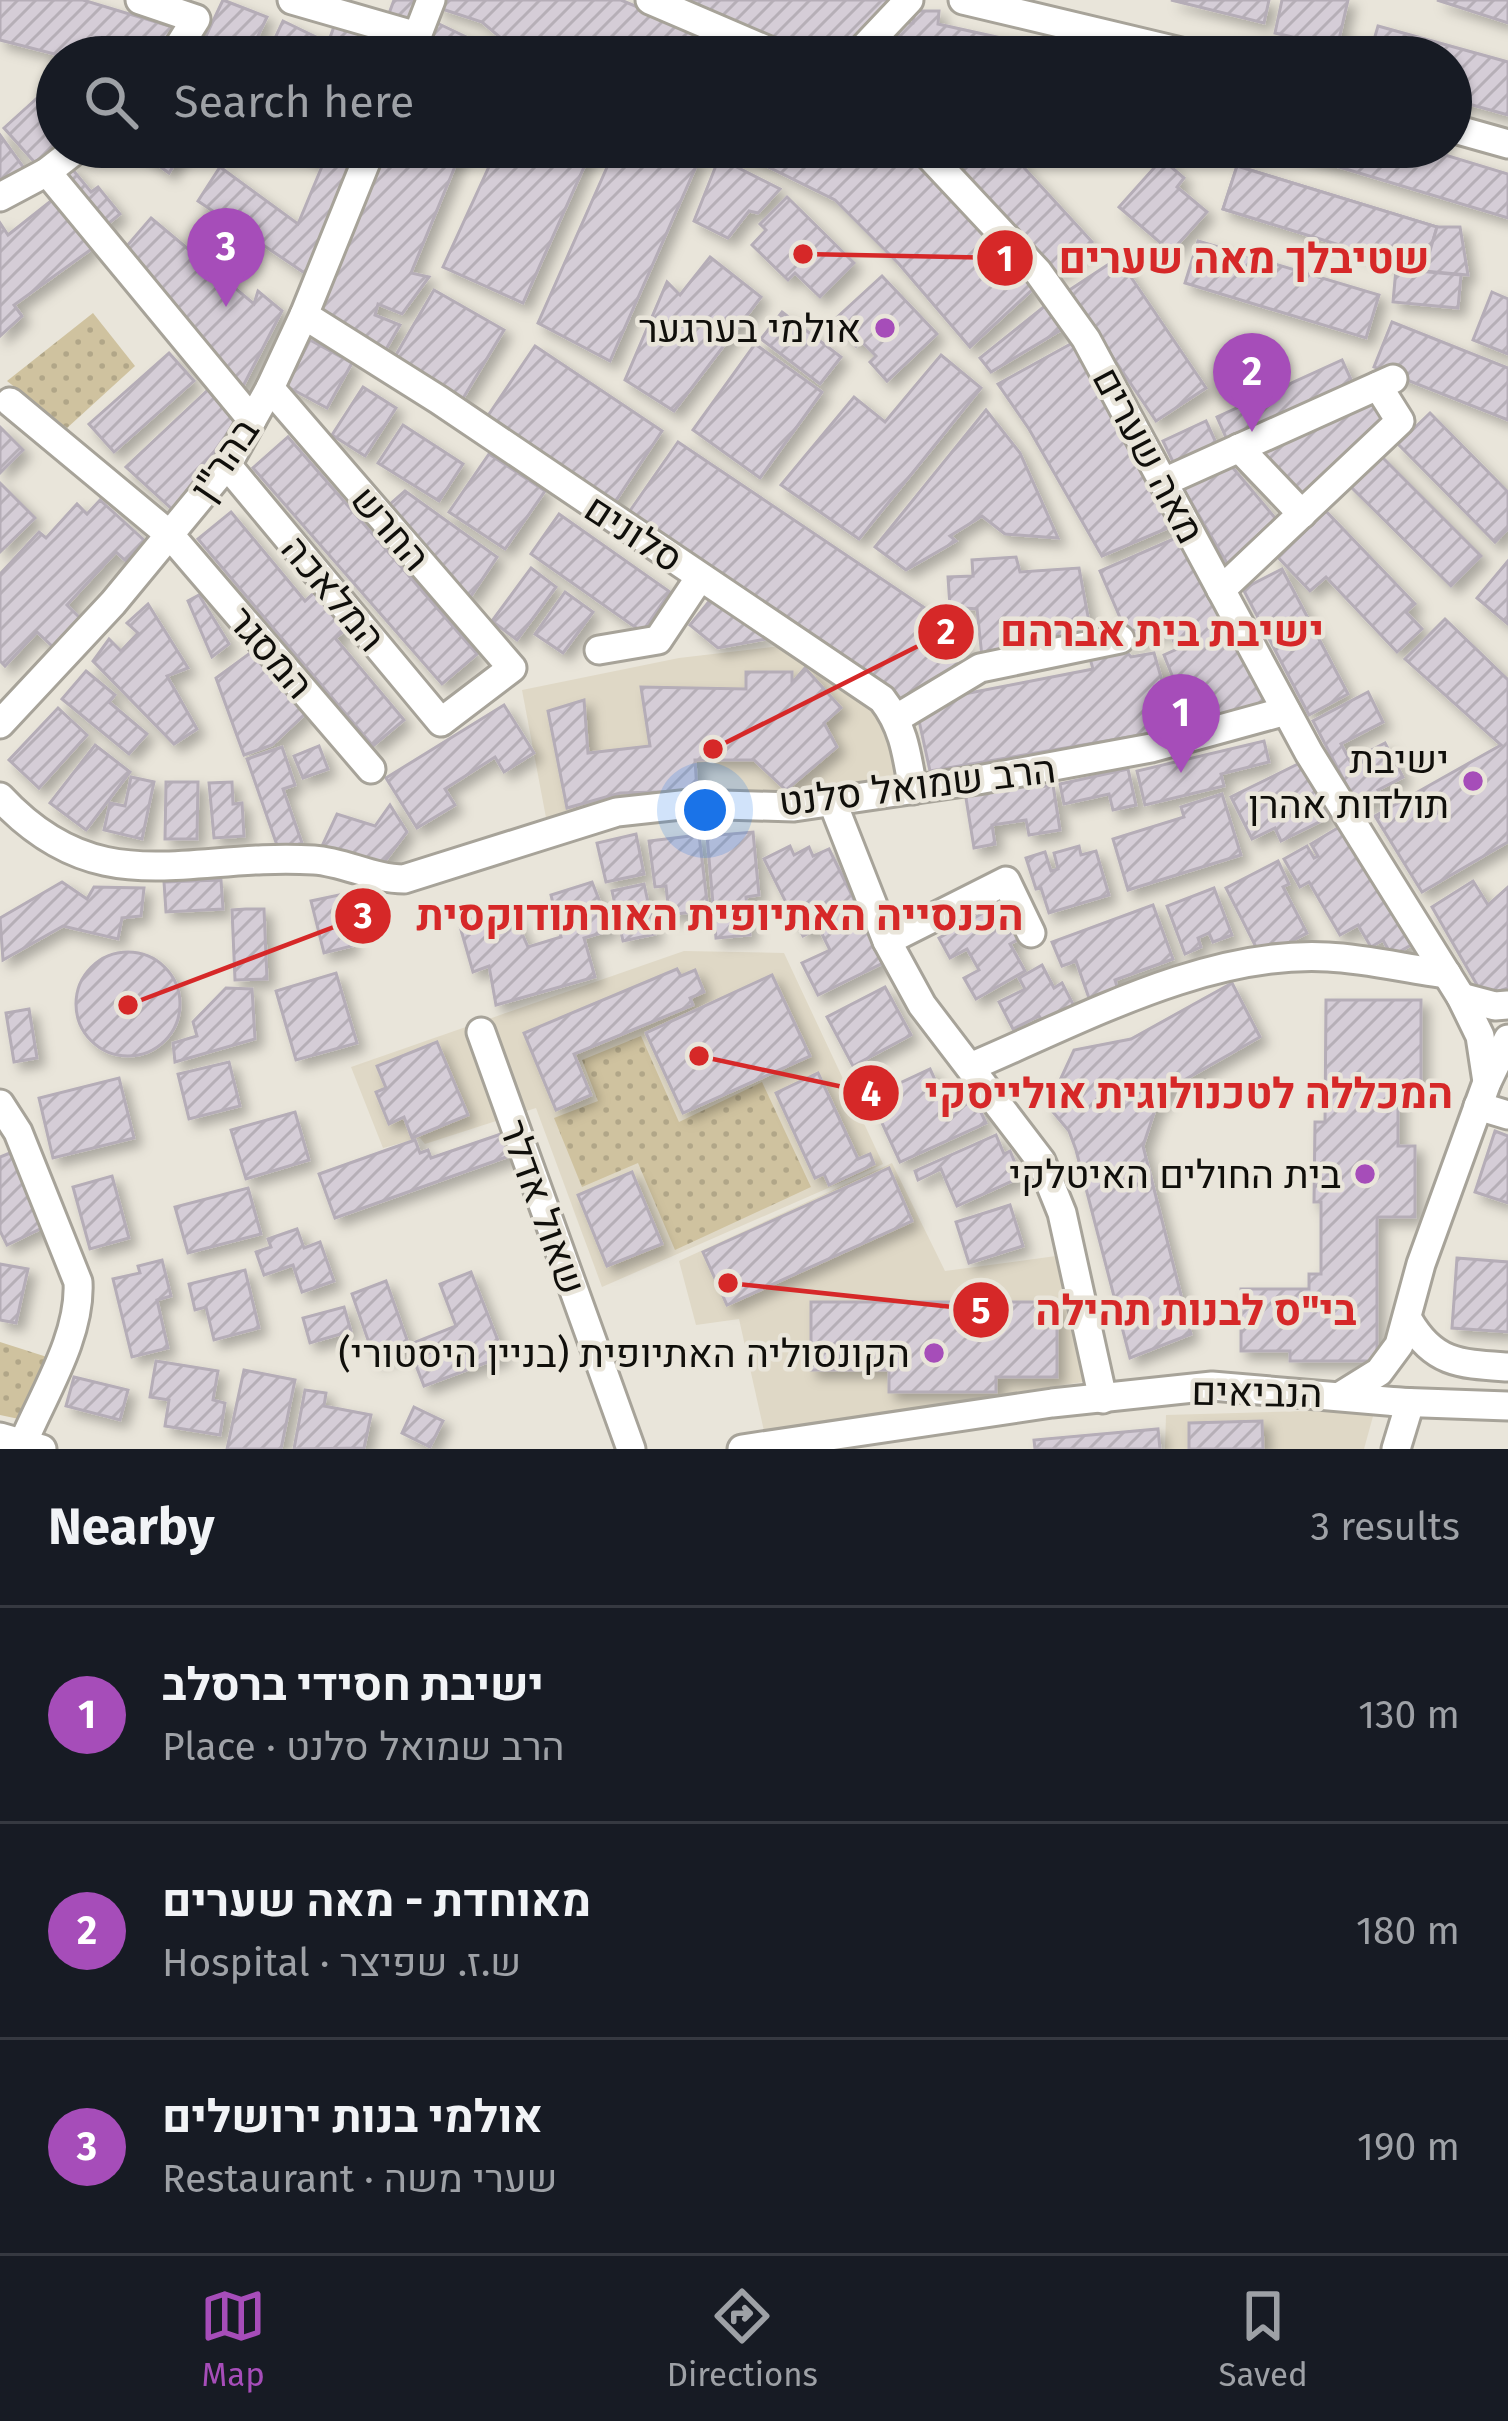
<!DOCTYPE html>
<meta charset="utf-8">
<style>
:root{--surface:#171b24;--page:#242831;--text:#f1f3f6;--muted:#9ea1a6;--line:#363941;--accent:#a64db9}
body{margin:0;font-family:"Fira Sans",Heebo,sans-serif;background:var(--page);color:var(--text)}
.you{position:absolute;left:705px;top:810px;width:42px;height:42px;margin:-30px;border:9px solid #fff;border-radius:50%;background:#1a73e8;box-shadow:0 0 0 18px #1a73e833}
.badge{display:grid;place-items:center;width:78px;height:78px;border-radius:50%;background:var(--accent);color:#fff;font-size:39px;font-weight:700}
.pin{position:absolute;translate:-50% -99px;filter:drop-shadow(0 3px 6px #0008)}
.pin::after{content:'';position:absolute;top:63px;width:42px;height:36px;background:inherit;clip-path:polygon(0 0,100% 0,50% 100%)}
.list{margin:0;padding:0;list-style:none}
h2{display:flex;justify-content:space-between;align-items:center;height:156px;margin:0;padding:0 48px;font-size:51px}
h2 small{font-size:39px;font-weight:400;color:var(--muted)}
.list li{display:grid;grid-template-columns:78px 1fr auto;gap:36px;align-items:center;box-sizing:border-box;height:216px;padding:0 48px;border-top:3px solid var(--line)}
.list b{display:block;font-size:45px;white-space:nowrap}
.list p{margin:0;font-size:39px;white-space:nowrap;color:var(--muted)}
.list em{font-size:39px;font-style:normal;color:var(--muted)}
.icon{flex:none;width:66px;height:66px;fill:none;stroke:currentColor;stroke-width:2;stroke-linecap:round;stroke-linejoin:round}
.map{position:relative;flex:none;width:1508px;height:1449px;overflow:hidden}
.search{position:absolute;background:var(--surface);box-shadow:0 3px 9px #0004;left:36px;right:36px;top:36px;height:132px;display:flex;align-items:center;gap:30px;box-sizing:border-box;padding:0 42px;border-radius:66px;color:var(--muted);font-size:45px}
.sheet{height:804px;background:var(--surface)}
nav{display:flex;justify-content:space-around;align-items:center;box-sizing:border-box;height:168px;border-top:3px solid var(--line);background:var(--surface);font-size:33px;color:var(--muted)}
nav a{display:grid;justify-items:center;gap:6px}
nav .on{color:var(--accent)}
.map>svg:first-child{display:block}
.built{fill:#dfd8c6}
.grass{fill:url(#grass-dots)}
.building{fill:url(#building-hatch);stroke:#b5adb7;stroke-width:3;filter:url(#shadow)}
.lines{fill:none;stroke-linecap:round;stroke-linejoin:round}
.minor-casing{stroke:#a7a399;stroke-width:33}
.minor{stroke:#fff;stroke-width:27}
.poi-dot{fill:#a64db9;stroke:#e9e5da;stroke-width:4.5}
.labels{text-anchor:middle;stroke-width:9;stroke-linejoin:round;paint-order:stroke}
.poi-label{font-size:39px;fill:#100f0b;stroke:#e9e5da;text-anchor:end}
.street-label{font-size:39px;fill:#100f0b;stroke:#e9e5da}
.leader{fill:none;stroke:#d62828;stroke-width:4.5}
.callout-dot{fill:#d62828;stroke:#e9e5da;stroke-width:4.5}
.mark-label{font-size:36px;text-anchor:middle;font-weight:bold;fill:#fff}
.callout-label{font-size:42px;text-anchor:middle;font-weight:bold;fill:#d62828;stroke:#e9e5da;stroke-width:9;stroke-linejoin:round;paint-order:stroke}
</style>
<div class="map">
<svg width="1508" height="1449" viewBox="0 0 1508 1449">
<defs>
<pattern id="grass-dots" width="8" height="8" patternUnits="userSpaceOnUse" patternTransform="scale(3)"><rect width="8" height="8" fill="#cfc29f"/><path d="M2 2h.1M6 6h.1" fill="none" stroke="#b1a688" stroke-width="1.8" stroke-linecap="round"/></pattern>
<pattern id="building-hatch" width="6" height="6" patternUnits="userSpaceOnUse" patternTransform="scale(3)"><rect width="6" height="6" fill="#d5cdd7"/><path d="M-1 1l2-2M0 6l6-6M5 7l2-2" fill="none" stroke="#b6afb7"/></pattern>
<filter id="shadow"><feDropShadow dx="7" dy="7" stdDeviation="6" flood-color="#0004"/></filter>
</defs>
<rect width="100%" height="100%" fill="#e9e5da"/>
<g class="built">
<path d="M790 645 858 690 886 720 899 778 804 792 670 796 547 823 522 690 679 658Z"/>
<path d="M684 951 784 953 883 1164 602 1287 536 1108 425 1144 420 1138 383 1148 351 1067Z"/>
<path d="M892 1163 945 1271 1056 1256 1083 1382 764 1431 739 1319 696 1325 679 1261Z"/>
<path d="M1375 1409 1364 1449H1165L1166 1415Z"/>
</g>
<g class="grass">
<path d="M93 313 135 366 67 428 7 381Z"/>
<path d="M641 1036 679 1122 762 1082 811 1187 675 1250 638 1163 582 1187 554 1118 598 1101 582 1060Z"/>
<path d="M0 1342 47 1357 19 1419 0 1415Z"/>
</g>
<g class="building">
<path d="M0 0H83L176 28 154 57H66L0 40Z"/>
<path d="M223 0 267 17 248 57H196Z"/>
<path d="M394 0H423L416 25 387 19Z"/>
<path d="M439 0H621L756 57H531L514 49 482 22 436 7Z"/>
<path d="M685 0H890L835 57H809Z"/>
<path d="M1171 0H1269L1264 23Z"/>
<path d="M1282 0H1348L1335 57H1297L1301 39 1275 33Z"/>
<path d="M1437 0H1508V23Z"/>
<path d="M915 11H939L938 24 1087 57H946V48L914 45 898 35 899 23H913Z"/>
<path d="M283 21 322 40 314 57H266Z"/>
<path d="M336 21 403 45 399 57H323Z"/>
<path d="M435 22 508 57H420Z"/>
<path d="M1378 26 1508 62V115L1451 99V57H1369Z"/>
<path d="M57 80 58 147 37 165 4 128Z"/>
<path d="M0 135 24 168 0 183Z"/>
<path d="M133 147H185L169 173Z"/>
<path d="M361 147 309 276 198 201 220 167 298 224 323 164 289 147Z"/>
<path d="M383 147H463L411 273 429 277 402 314 378 304 375 315 400 325 385 351 317 308Z"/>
<path d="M498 147H593L523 303 443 267Z"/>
<path d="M616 147H666L698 162 610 361 538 323Z"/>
<path d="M728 147H910L992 235 1033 289 970 347 899 264 835 200Z"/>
<path d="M941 147H1005L1092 242 1058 274Z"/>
<path d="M1273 147H1419L1508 174V218Z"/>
<path d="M719 158 780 189 758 213 749 211 728 238 694 221Z"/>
<path d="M1162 159 1184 178 1177 187 1207 212 1171 252 1119 207Z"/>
<path d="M68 164 91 192 98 187 120 214 103 228 58 173Z"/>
<path d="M1237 166 1437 227 1424 271 1223 209Z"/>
<path d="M1237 166 1437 227 1424 271 1223 209Z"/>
<path d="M56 197 93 248 14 305 22 316 0 336V223L8 235Z"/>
<path d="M787 197 854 263 820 297 795 273 788 280 752 245 766 230 760 224Z"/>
<path d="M151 218 254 304 258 291 282 311 240 392 126 247Z"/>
<path d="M1437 227H1460L1468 275 1424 271Z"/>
<path d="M1198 241 1379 295 1366 338 1185 283Z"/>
<path d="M710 257 761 297 674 411 625 380 667 282 680 295Z"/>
<path d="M1118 258 1206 388 1156 421 1068 291Z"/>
<path d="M1396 269 1461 275 1458 308 1393 302Z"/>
<path d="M882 276 937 334 887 381 870 362 876 356 861 341 856 346 833 321Z"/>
<path d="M434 290 504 330 462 400 393 360Z"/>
<path d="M1492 292 1508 299V354L1473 340Z"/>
<path d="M1046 305 1064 328 991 372 980 358Z"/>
<path d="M782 312 841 357 820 384 761 339Z"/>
<path d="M1392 322 1508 368V420L1374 367Z"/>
<path d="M310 340 352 363 327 408 286 386Z"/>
<path d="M1076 341 1177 524 1102 556 1029 429 998 384Z"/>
<path d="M755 344 822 392 760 478 693 430Z"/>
<path d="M535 346 662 431 611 508 483 423Z"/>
<path d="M169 353 194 381 114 452 89 424Z"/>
<path d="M941 355 981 388 859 539 781 485 854 397 885 422Z"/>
<path d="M1342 360 1354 386 1228 442 1217 417Z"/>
<path d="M363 387 396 408 365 456 332 435Z"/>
<path d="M208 390 235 422 173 510 126 467Z"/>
<path d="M1372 399 1388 427 1299 504 1253 457 1266 443Z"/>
<path d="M986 410 1020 453 1058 538 1005 534 982 516 950 536 956 541 906 570 875 547Z"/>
<path d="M1430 413 1508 492V529L1495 542 1398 444Z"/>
<path d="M1206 421 1218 447 1175 466 1163 441Z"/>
<path d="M403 425 463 464 439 501 378 463Z"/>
<path d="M0 427 23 450 0 473Z"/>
<path d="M288 437 477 654 442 684 253 468Z"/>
<path d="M678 442 959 631 969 660 902 702 627 515Z"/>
<path d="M489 454 545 491 505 549 449 512Z"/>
<path d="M1379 454 1481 556 1451 586 1348 484Z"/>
<path d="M1228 462 1281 525 1231 570 1180 483Z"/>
<path d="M0 483 35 518 0 552Z"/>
<path d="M405 491 497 557 469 599 388 506Z"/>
<path d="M100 500 145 541 126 561 116 552 67 605 80 618 53 647 37 632 5 666 0 661V574L39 532 46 538 77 504 87 514Z"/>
<path d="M1321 506 1415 604 1406 612 1422 629 1397 652 1326 577 1310 591 1273 552Z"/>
<path d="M231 512 305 601 316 591 347 629 335 638 404 720 373 746 198 539Z"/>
<path d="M559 514 670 592 642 632 531 554Z"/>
<path d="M1185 534 1268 702 1210 717 1199 698 1183 703 1164 655 1177 649 1168 628 1131 643 1100 571Z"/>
<path d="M1016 557 1020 572 1079 568 1092 638 1017 639 1021 651 982 657 977 609 950 607 948 577 973 576 972 560Z"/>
<path d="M1508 561V624L1477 598Z"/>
<path d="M531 568 556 587 517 640 492 621Z"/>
<path d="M1282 569 1348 694 1309 715 1243 589Z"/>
<path d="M565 592 593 612 563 653 535 634Z"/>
<path d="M199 595 229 644 212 657 188 601Z"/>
<path d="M711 599 771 638 718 648 690 625Z"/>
<path d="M148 604 188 668 167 676 197 729 174 744 93 661 109 639 121 651 138 633 127 623Z"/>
<path d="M1445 619 1508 680V842L1422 892 1375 816 1501 745 1405 659Z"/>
<path d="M257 648 308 711 272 745 244 755 216 678Z"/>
<path d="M1124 649 1131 657 1154 653 1176 729 930 771 918 716 959 695 1093 669 1089 655Z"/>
<path d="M805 668 841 708 824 723 837 747 786 790 754 760H695L697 791 620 793 567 808 548 711 584 700 588 753 650 746 641 687 746 689V672H792V683Z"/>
<path d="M86 671 115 695 109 702 147 734 129 754 62 699Z"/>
<path d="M1368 692 1383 722 1341 744 1350 761 1385 743 1403 777 1378 790 1382 797 1359 809 1313 721Z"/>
<path d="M504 705 534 753 504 772 495 757 445 789 455 805 417 828 386 778Z"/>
<path d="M58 708 87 735 39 788 9 760Z"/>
<path d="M1264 741 1269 762 1221 774 1224 786 1145 805 1137 771Z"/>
<path d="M95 745 130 772 86 830 50 803Z"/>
<path d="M319 746 328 769 303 778 294 756Z"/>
<path d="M282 747 295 785 283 789 302 843 279 851 247 759Z"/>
<path d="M1302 762 1329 817 1281 841 1275 828 1252 839 1231 797Z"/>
<path d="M1128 769 1136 805 1113 810 1109 794 1064 804 1060 784Z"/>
<path d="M131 777 154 782 142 839 104 830 110 803 125 806Z"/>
<path d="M1038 781 1039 787 1053 785 1060 830 1029 835 1026 820 992 825 995 844 974 848 965 792Z"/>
<path d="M166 782H198L197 839H165Z"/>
<path d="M232 782 233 804 242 803 244 836 214 838 209 783Z"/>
<path d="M1222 794 1241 855 1128 890 1113 839 1184 817 1181 807Z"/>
<path d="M390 805 407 832 382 865 322 846 337 814 375 826Z"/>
<path d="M1341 826 1411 945 1392 956 1383 940 1371 947 1358 925 1340 935 1309 882 1300 887 1284 859 1307 846 1314 858 1318 856 1311 844Z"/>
<path d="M753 832 759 895 746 897 750 935 716 938 707 836Z"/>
<path d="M636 834 644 874 606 882 597 843Z"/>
<path d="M699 835 708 910 669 915 666 886 655 887 649 841Z"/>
<path d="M790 846 794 855 809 847 813 856 829 849 885 962 818 995 802 963 830 950 819 928 803 936 764 859Z"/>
<path d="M1079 846 1081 855 1096 851 1109 895 1049 913 1041 888 1036 889 1026 858 1045 852 1051 871 1058 869 1054 853Z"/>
<path d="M1278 861 1289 884 1283 887 1307 933 1261 957 1226 888Z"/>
<path d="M221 880 223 909 166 912 164 882Z"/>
<path d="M1473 881 1488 905 1508 887V988L1490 994 1480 990 1432 907Z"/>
<path d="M62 882 87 899 94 887 144 888 141 916 122 918 118 939 63 926 3 960 0 918Z"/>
<path d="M592 882 611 930 584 938 595 977 496 1005 489 966 473 972 459 923 510 907 528 947 561 937 551 895Z"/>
<path d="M644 884 655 934 623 941 612 891Z"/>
<path d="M1214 888 1232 935 1213 942 1209 933 1198 938 1201 947 1185 954 1167 906Z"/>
<path d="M339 895 352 946 324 953 311 901Z"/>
<path d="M1153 905 1173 959 1115 980 1118 990 1090 1001 1076 961 1062 966 1052 942Z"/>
<path d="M246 909H264L267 979 235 980 232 910Z"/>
<path d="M990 909 1003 930 1011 925 1019 939 1010 944 1025 971 976 999 964 978 979 970 967 949 950 958 939 938Z"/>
<circle cx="128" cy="1004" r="52"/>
<path d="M1042 965 1054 988 1062 983 1074 1006 1043 1022 1039 1016 1013 1029 999 1002 1025 989 1019 978Z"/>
<path d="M677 969 681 976 695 970 704 992 690 998 693 1005 574 1054 591 1095 556 1110 524 1033Z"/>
<path d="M336 973 357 1043 296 1060 276 991Z"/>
<path d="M772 975 810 1056 683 1113 646 1033Z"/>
<path d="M1232 983 1260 1037 1172 1087 1155 1110 1143 1146 1191 1334 1130 1358 1076 1150 1069 1131 1048 1106 1074 1050 1131 1039Z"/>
<path d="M885 987 911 1035 853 1066 827 1017Z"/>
<path d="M226 988 252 989 255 1039 175 1062 173 1043 197 1036 193 1022Z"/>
<path d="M1326 1000H1421V1083H1398V1146H1415V1217H1377V1361H1290V1351H1241V1289H1309V1274H1321V1202H1314L1315 1122H1325Z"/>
<path d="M29 1009 37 1058 14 1062 6 1013Z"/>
<path d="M437 1042 468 1115 412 1138 404 1117 389 1124 376 1092 386 1088 377 1066Z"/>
<path d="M229 1062 240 1106 189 1119 178 1074Z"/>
<path d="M930 1069 950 1112 975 1100 986 1123 900 1162 870 1097Z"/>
<path d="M818 1073 858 1159 870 1154 874 1164 829 1185 824 1174 815 1178 776 1093Z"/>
<path d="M119 1078 134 1138 53 1158 39 1098Z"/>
<path d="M295 1112 309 1160 246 1179 231 1130Z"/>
<path d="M1495 1131 1508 1136V1203L1475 1192Z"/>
<path d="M504 1133 512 1155 335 1218 319 1174 415 1140 420 1153 428 1150 431 1158Z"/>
<path d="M996 1135 1004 1154 1010 1151 1021 1177 957 1206 941 1169 918 1180 915 1171Z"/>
<path d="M10 1153 46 1226 7 1245 0 1231V1157Z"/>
<path d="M889 1168 912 1221 727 1305 703 1252Z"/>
<path d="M632 1172 662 1244 607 1266 578 1195Z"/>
<path d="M112 1176 129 1238 90 1249 73 1187Z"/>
<path d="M248 1188 261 1234 188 1253 175 1207Z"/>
<path d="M1010 1205 1023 1246 969 1263 956 1222Z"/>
<path d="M297 1229 304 1248 320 1242 334 1281 302 1292 293 1265 264 1275 256 1252 271 1247 268 1239Z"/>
<path d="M1457 1258 1508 1262V1332L1452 1328Z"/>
<path d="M162 1260 171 1296 157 1300 168 1348 132 1357 113 1279 140 1273 138 1266Z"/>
<path d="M0 1264 28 1269 16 1323 0 1320Z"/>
<path d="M245 1270 259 1328 214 1340 206 1307 195 1310 189 1284Z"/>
<path d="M471 1272 504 1356 424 1386 408 1345 456 1326 440 1284Z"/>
<path d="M386 1281 410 1348 375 1360 352 1294Z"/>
<path d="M811 1302H1057V1377H996V1392H889V1370H811Z"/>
<path d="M344 1307 351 1331 310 1343 303 1318Z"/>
<path d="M156 1361 218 1371 213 1400 225 1403 220 1435 165 1426 169 1400 150 1397Z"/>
<path d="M244 1370 295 1380 281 1449H227Z"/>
<path d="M74 1377 128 1390 120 1420 66 1406Z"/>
<path d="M305 1390 326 1393 324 1406 371 1415 364 1448 294 1449Z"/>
<path d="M414 1407 443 1421 430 1447 402 1433Z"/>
<path d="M1262 1421 1263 1449H1189V1423Z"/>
<path d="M1158 1429 1160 1449H1035L1034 1440Z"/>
</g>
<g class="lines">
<defs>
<g id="minor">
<path d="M140 0 196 19 172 57"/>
<path d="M292 0 417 36"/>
<path d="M650 0 783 57"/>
<path d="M963 0 1202 57"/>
<path d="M409 57 431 0"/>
<path d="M855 57 909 0"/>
<path d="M1451 128 1508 144"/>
<path d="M921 147 1038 272 1086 339 1309 753 1461 997 1480 1036 1487 1082"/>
<path d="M47 172 252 420"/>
<path d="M0 197 47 172 79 147"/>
<path d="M304 315 439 400 882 699C904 727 907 755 913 790"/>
<path d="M10 402 170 535 371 769"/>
<path d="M1239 448 1302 514"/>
<path d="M227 465 441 722 512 668 270 388"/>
<path d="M1164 482 1393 379"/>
<path d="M1221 590 1400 421 1378 386"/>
<path d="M599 650 658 640 700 577"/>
<path d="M897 718 980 668 1120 639"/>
<path d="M0 724 113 603 227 465 270 388 304 315 372 147"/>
<path d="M0 797C100 905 189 852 314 860 345 862 373 879 404 879L617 812 690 804 794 807 978 780 1151 748 1286 711"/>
<path d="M832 801 887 941 922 1005 1041 1161 1062 1213 1103 1399"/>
<path d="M887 941 1006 881 1031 933"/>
<path d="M1461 997 1495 1006 1508 1005"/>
<path d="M481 1032 631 1449"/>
<path d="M970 1067C1079 1021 1207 950 1328 957 1368 959 1408 969 1447 974"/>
<path d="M0 1104 18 1132 78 1282C81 1336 43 1395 23 1443"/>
<path d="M1478 1106 1508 1115"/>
<path d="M1409 1321C1434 1364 1461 1364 1508 1367"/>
<path d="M1342 1395 1379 1372 1399 1345 1421 1264 1487 1082 1508 1039"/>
<path d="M1395 1402 1508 1406"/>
<path d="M0 1437 42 1449"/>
<path d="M742 1449 1052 1403 1212 1386 1410 1403"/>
<path d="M1396 1449 1410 1403"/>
</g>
</defs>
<use href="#minor" class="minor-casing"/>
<use href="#minor" class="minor"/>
</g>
<g class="poi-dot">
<circle cx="885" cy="328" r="12"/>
<circle cx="1473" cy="781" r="12"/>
<circle cx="1365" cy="1174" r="12"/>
<circle cx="934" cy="1353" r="12"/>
</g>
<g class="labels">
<g class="poi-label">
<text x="861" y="342">אולמי בערגער</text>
<text x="1449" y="773">ישיבת<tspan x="1449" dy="45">תולדות אהרן</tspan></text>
<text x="1341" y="1188">בית החולים האיטלקי</text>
<text x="910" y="1367">הקונסוליה האתיופית (בניין היסטורי)</text>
</g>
<g class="street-label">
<text transform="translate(1149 455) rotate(62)" y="14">מאה שערים</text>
<text transform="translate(224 459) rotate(-56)" y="14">בהר"ן</text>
<text transform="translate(391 528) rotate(49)" y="14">החרש</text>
<text transform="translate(634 533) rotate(33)" y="14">סלונים</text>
<text transform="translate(334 593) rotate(50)" y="14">המלאכה</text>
<text transform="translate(271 652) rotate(49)" y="14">המסגר</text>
<text transform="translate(917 785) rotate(-7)" y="14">הרב שמואל סלנט</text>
<text transform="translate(543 1207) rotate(70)" y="14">שאול אדלר</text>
<text transform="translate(1257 1392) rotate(1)" y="14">הנביאים</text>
</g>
</g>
<path class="leader" d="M803 254L1005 258M713 749L946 632M128 1005L363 916M699 1056L871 1093M728 1283L981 1310"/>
<g class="callout-dot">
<circle cx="803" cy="254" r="12"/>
<circle cx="713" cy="749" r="12"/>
<circle cx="128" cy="1005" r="12"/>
<circle cx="699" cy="1056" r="12"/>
<circle cx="728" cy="1283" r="12"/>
<circle cx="1005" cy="258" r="30"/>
<circle cx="946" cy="632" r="30"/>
<circle cx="363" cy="916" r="30"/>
<circle cx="871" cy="1093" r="30"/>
<circle cx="981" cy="1310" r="30"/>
</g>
<g class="mark-label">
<text x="1005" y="271">1</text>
<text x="946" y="644">2</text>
<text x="363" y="928">3</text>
<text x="871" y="1106">4</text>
<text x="981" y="1323">5</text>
</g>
<g class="callout-label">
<text x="1244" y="273">שטיבלך מאה שערים</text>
<text x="1162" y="646">ישיבת בית אברהם</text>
<text x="720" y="930">הכנסייה האתיופית האורתודוקסית</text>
<text x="1189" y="1108">המכללה לטכנולוגית אולייסקי</text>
<text x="1196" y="1325">בי"ס לבנות תהילה</text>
</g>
</svg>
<div class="you"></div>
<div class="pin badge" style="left:1181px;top:773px">1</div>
<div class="pin badge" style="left:1252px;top:432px">2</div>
<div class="pin badge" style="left:226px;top:307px">3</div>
<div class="search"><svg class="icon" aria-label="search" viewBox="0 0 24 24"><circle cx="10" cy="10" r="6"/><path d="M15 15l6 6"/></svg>Search here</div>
</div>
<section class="sheet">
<h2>Nearby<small>3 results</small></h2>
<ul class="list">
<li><span class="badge">1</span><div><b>ישיבת חסידי ברסלב</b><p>Place · הרב שמואל סלנט</p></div><em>130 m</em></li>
<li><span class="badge">2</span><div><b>מאוחדת - מאה שערים</b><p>Hospital · ש.ז. שפיצר</p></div><em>180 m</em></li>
<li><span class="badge">3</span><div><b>אולמי בנות ירושלים</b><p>Restaurant · שערי משה</p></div><em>190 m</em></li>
</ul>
</section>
<nav>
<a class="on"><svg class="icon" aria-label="map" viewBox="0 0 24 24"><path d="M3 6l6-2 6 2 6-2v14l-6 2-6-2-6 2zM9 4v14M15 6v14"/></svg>Map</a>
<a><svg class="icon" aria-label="directions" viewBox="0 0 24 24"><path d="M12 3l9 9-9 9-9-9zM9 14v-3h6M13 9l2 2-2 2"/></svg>Directions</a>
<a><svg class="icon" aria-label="saved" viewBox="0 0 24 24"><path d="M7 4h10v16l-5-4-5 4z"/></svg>Saved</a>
</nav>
